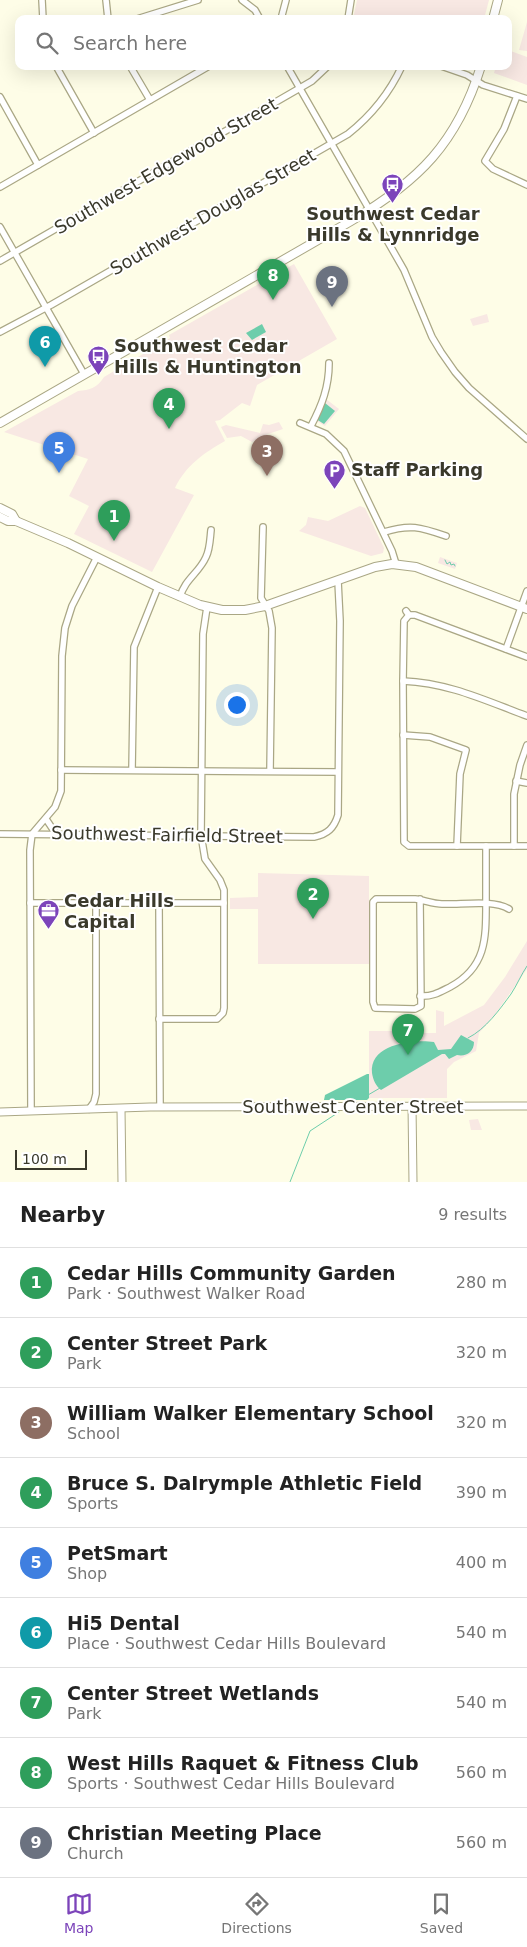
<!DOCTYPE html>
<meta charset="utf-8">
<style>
:root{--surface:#fff;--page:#f2f2f2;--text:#222;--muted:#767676;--line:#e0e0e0;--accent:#7c44ba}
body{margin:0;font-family:"DejaVu Sans",sans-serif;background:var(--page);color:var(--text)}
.scale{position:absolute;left:15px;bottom:12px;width:72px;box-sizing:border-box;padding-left:5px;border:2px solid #3a392b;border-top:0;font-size:14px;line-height:18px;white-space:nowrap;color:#3a392b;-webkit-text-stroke:4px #fff;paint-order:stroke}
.you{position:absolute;left:236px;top:704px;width:18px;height:18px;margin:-12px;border:4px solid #fff;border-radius:50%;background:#1a73e8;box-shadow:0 0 0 8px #1a73e833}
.badge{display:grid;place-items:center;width:32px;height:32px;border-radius:50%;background:var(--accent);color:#fff;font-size:16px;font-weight:700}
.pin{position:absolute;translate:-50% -41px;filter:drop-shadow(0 1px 2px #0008)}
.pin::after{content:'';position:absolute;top:26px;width:18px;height:15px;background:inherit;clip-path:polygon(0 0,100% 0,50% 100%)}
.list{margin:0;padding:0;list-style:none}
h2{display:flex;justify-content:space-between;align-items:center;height:65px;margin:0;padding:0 20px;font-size:21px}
h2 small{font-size:16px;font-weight:400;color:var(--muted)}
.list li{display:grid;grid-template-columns:32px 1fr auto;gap:15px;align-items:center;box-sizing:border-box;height:70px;padding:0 20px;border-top:1px solid var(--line)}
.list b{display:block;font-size:19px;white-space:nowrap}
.list p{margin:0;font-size:16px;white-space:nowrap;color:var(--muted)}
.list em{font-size:16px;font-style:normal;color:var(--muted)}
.icon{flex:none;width:28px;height:28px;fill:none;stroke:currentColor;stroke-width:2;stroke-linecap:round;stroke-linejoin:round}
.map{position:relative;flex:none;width:527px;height:1182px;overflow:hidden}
.search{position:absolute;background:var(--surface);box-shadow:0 5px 20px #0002;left:15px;right:15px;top:15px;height:55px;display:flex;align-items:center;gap:12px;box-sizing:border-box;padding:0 18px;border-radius:10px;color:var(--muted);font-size:19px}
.sheet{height:695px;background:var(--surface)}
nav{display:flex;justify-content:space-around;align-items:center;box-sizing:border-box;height:70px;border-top:1px solid var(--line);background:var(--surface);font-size:14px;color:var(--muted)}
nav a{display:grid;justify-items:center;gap:2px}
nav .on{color:var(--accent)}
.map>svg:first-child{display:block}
.green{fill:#f8e8e3}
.water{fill:#6dcdab}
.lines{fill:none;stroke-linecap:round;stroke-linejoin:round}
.stream{stroke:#6dcdab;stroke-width:1}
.minor-casing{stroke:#aaa785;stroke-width:8}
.tertiary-casing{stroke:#aaa785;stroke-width:9}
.secondary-casing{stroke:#aaa785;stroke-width:10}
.minor{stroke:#fff;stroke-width:5.5}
.tertiary{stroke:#fff;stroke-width:7}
.secondary{stroke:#fff;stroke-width:8}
.labels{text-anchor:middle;stroke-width:4;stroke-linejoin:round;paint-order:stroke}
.street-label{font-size:18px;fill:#3a392b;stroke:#fff}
.poi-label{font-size:18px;font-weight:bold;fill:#3a392b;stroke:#fff;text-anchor:start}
</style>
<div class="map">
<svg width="527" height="1182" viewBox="0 0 527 1182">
<rect width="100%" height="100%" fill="#fefde7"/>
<g class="green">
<path d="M357 0H489L484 19H353Z"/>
<path d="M527 22V51L519 50Z"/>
<path d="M508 50 527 57V85L494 73 496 66H508Z"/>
<path d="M294 264 337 339 257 385 250 406 242 403 220 420 215 421 225 441C204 453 186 465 175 488L194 495 152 572 74 534 89 506 69 496 88 459 4 432 78 391C90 390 97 388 104 377L170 338 169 335Z"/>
<path d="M487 314 489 322 473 326 470 319Z"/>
<path d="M326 399 339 409 325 426 315 420Z"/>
<path d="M279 422 283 429 268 434 252 442 241 436 227 438 221 427 226 425 260 433 263 424 269 425Z"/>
<path d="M360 506 365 508 384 548 383 553 371 556 299 531 306 525 308 517 328 521Z"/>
<path d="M440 557 457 563 455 569 438 563Z"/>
<path d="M258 873 369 876V964H258V909H230V898L258 897Z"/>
<path d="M527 941V969L494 1016 479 1033 476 1051 454 1062 447 1069V1098H369V1031H414L416 1033H436V1010L444 1012V1026L484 1005 505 977Z"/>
<path d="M478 1119 482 1130H471L469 1120Z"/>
</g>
<g class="water">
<path d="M262 324 266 332 252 340 246 333Z"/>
<path d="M325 403 335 411 324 424 316 419Z"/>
<path d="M461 1035 474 1042C474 1052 466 1057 457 1055L449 1059 445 1054H442L381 1090C376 1086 373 1080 372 1073 369 1044 413 1039 434 1042L438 1050 451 1049Z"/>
<path d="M367 1074H369V1098L367 1100H324L325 1095Z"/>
</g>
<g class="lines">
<g class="stream">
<path d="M445 560 447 564 450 562 451 565 454 564 455 566"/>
<path d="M468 1038C486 1029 500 1009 511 994 517 985 521 975 527 966"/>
<path d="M368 1095 380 1088"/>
<path d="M290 1182 310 1131 339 1112"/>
</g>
<defs>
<g id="minor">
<path d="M42 0 43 19"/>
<path d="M106 0 108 19"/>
<path d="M242 0 255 10 260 19"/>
<path d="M137 19 198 0"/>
<path d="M281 19 286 0"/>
<path d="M348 19 351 0"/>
<path d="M56 66 94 133"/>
<path d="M130 66 150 100"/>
<path d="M287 66 404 270 432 337 441 352 455 372 469 388 527 439"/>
<path d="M441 66 467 75 483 85 527 99"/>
<path d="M517 96 504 129 485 161 493 169 527 185"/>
<path d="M0 97 38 165"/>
<path d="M0 187 209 66"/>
<path d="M0 227 84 374"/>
<path d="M0 261 300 88 312 81 328 66"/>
<path d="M0 332 51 305 348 134C372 115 389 94 402 66"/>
<path d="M300 423 326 434 344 451 392 551 396 564"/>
<path d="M311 426C322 405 329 387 329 363"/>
<path d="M263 527 261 598 269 611 272 628 270 771"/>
<path d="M384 532C410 524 420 527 446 536"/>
<path d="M180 597C185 579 199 573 206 557 210 549 210 539 211 530"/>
<path d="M406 611 409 615H415L527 657"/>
<path d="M409 615 404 621 403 681 404 842 409 846H527"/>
<path d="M506 649 527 591"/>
<path d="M403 681C449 683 484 700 527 716"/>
<path d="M403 735 430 737 466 750 460 774 457 846"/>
<path d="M61 770 338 772"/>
<path d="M132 770 134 647 158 587"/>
<path d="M516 781 527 783"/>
<path d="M46 819 56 834"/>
<path d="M0 834 314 837C328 834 334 828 338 815L340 621 338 581"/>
<path d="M514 846V794L520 765 527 745"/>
<path d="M420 899 421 1006 415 1009 375 1008 373 1002V902L376 899H415C424 900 433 904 442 904 460 905 493 899 509 909"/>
<path d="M30 903H224"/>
<path d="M159 903 160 1107"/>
<path d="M420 996C432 997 440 992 450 987 487 967 486 938 486 900 486 882 486 864 486 846"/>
<path d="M159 1019H217L223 1013 224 1008V890L220 880 205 859 201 835 203 634 207 607"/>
<path d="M89 1109 94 1102 96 1094V903"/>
<path d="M31 1110 30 850 32 834 55 807 61 791 62 656 65 628 72 606 97 557"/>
</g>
<g id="tertiary">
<path d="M412 1105 413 1182"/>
<path d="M121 1109 122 1182"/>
<path d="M0 1112 150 1107 527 1106"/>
</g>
<g id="secondary">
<path d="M493 19 498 0"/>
<path d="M0 423 351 221C419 181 457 143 481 66"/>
<path d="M0 508 12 514 16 521"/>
<path d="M0 517 8 521H16L68 543 158 587 200 605 222 610H245L265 606 375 567 392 564 416 567 527 609"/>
</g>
</defs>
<use href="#minor" class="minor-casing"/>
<use href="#tertiary" class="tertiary-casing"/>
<use href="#secondary" class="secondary-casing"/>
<use href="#minor" class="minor"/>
<use href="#tertiary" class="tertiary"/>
<use href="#secondary" class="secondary"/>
</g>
<defs>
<symbol id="bus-pin" viewBox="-11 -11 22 30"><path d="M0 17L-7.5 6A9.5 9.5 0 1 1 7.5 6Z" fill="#7c44ba" stroke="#fff"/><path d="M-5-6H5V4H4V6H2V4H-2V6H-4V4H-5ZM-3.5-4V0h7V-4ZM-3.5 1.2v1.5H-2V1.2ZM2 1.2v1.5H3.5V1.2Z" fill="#fff"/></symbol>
<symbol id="parking-pin" viewBox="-11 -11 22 30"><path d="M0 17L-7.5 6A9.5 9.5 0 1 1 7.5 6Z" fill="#7c44ba" stroke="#fff"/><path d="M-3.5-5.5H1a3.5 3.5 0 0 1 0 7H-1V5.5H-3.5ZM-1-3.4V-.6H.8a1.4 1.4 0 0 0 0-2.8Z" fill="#fff"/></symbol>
<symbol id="office-pin" viewBox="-11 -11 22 30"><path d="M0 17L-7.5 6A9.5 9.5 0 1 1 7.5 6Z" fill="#7c44ba" stroke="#fff"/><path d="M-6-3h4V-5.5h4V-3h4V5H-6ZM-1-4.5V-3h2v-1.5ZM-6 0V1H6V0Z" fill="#fff"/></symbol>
</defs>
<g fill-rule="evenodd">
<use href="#bus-pin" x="380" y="172" width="25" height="34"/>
<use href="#bus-pin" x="86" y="344" width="25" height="34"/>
<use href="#parking-pin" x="322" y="458" width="25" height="34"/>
<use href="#office-pin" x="36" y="898" width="25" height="34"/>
</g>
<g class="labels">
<g class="street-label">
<text transform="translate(166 166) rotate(-30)" y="6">Southwest Edgewood Street</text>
<text transform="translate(213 212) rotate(-30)" y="6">Southwest Douglas Street</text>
<text transform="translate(167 835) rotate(1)" y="6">Southwest Fairfield Street</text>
<text x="353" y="1113">Southwest Center Street</text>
</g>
<g class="poi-label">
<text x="393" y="220" text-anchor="middle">Southwest Cedar<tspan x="393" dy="21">Hills &amp; Lynnridge</tspan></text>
<text x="114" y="352">Southwest Cedar<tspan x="114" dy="21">Hills &amp; Huntington</tspan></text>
<text x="351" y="476">Staff Parking</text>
<text x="64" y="907">Cedar Hills<tspan x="64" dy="21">Capital</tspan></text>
</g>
</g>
</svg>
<div class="scale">100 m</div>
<div class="you"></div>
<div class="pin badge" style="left:114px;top:541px;background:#2e9e5b">1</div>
<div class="pin badge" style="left:313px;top:919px;background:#2e9e5b">2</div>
<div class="pin badge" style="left:267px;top:476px;background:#8d6e63">3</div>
<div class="pin badge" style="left:169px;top:429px;background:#2e9e5b">4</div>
<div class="pin badge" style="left:59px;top:473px;background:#3f7fe0">5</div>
<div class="pin badge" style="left:45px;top:367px;background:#0f9aa8">6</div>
<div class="pin badge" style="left:408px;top:1055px;background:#2e9e5b">7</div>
<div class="pin badge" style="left:273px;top:300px;background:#2e9e5b">8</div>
<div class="pin badge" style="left:332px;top:307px;background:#6b7280">9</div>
<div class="search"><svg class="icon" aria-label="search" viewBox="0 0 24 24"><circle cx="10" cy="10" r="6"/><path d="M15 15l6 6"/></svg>Search here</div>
</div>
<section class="sheet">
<h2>Nearby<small>9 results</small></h2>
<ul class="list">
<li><span class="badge" style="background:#2e9e5b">1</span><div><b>Cedar Hills Community Garden</b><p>Park · Southwest Walker Road</p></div><em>280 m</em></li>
<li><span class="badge" style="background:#2e9e5b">2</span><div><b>Center Street Park</b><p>Park</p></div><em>320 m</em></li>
<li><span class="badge" style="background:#8d6e63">3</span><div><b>William Walker Elementary School</b><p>School</p></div><em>320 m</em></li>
<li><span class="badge" style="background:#2e9e5b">4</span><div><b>Bruce S. DaIrymple Athletic Field</b><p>Sports</p></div><em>390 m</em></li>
<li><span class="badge" style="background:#3f7fe0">5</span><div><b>PetSmart</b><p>Shop</p></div><em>400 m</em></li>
<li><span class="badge" style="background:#0f9aa8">6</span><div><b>Hi5 Dental</b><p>Place · Southwest Cedar Hills Boulevard</p></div><em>540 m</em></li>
<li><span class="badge" style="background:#2e9e5b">7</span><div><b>Center Street Wetlands</b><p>Park</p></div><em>540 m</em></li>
<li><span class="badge" style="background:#2e9e5b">8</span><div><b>West Hills Raquet &amp; Fitness Club</b><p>Sports · Southwest Cedar Hills Boulevard</p></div><em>560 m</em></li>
<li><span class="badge" style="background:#6b7280">9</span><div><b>Christian Meeting Place</b><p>Church</p></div><em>560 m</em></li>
</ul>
</section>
<nav>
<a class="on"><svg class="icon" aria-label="map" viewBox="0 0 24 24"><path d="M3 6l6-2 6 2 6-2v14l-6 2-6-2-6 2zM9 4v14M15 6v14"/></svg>Map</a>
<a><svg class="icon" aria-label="directions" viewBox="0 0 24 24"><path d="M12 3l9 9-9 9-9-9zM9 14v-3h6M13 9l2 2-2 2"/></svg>Directions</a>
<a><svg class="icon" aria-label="saved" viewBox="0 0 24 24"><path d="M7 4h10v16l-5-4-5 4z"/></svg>Saved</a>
</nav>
